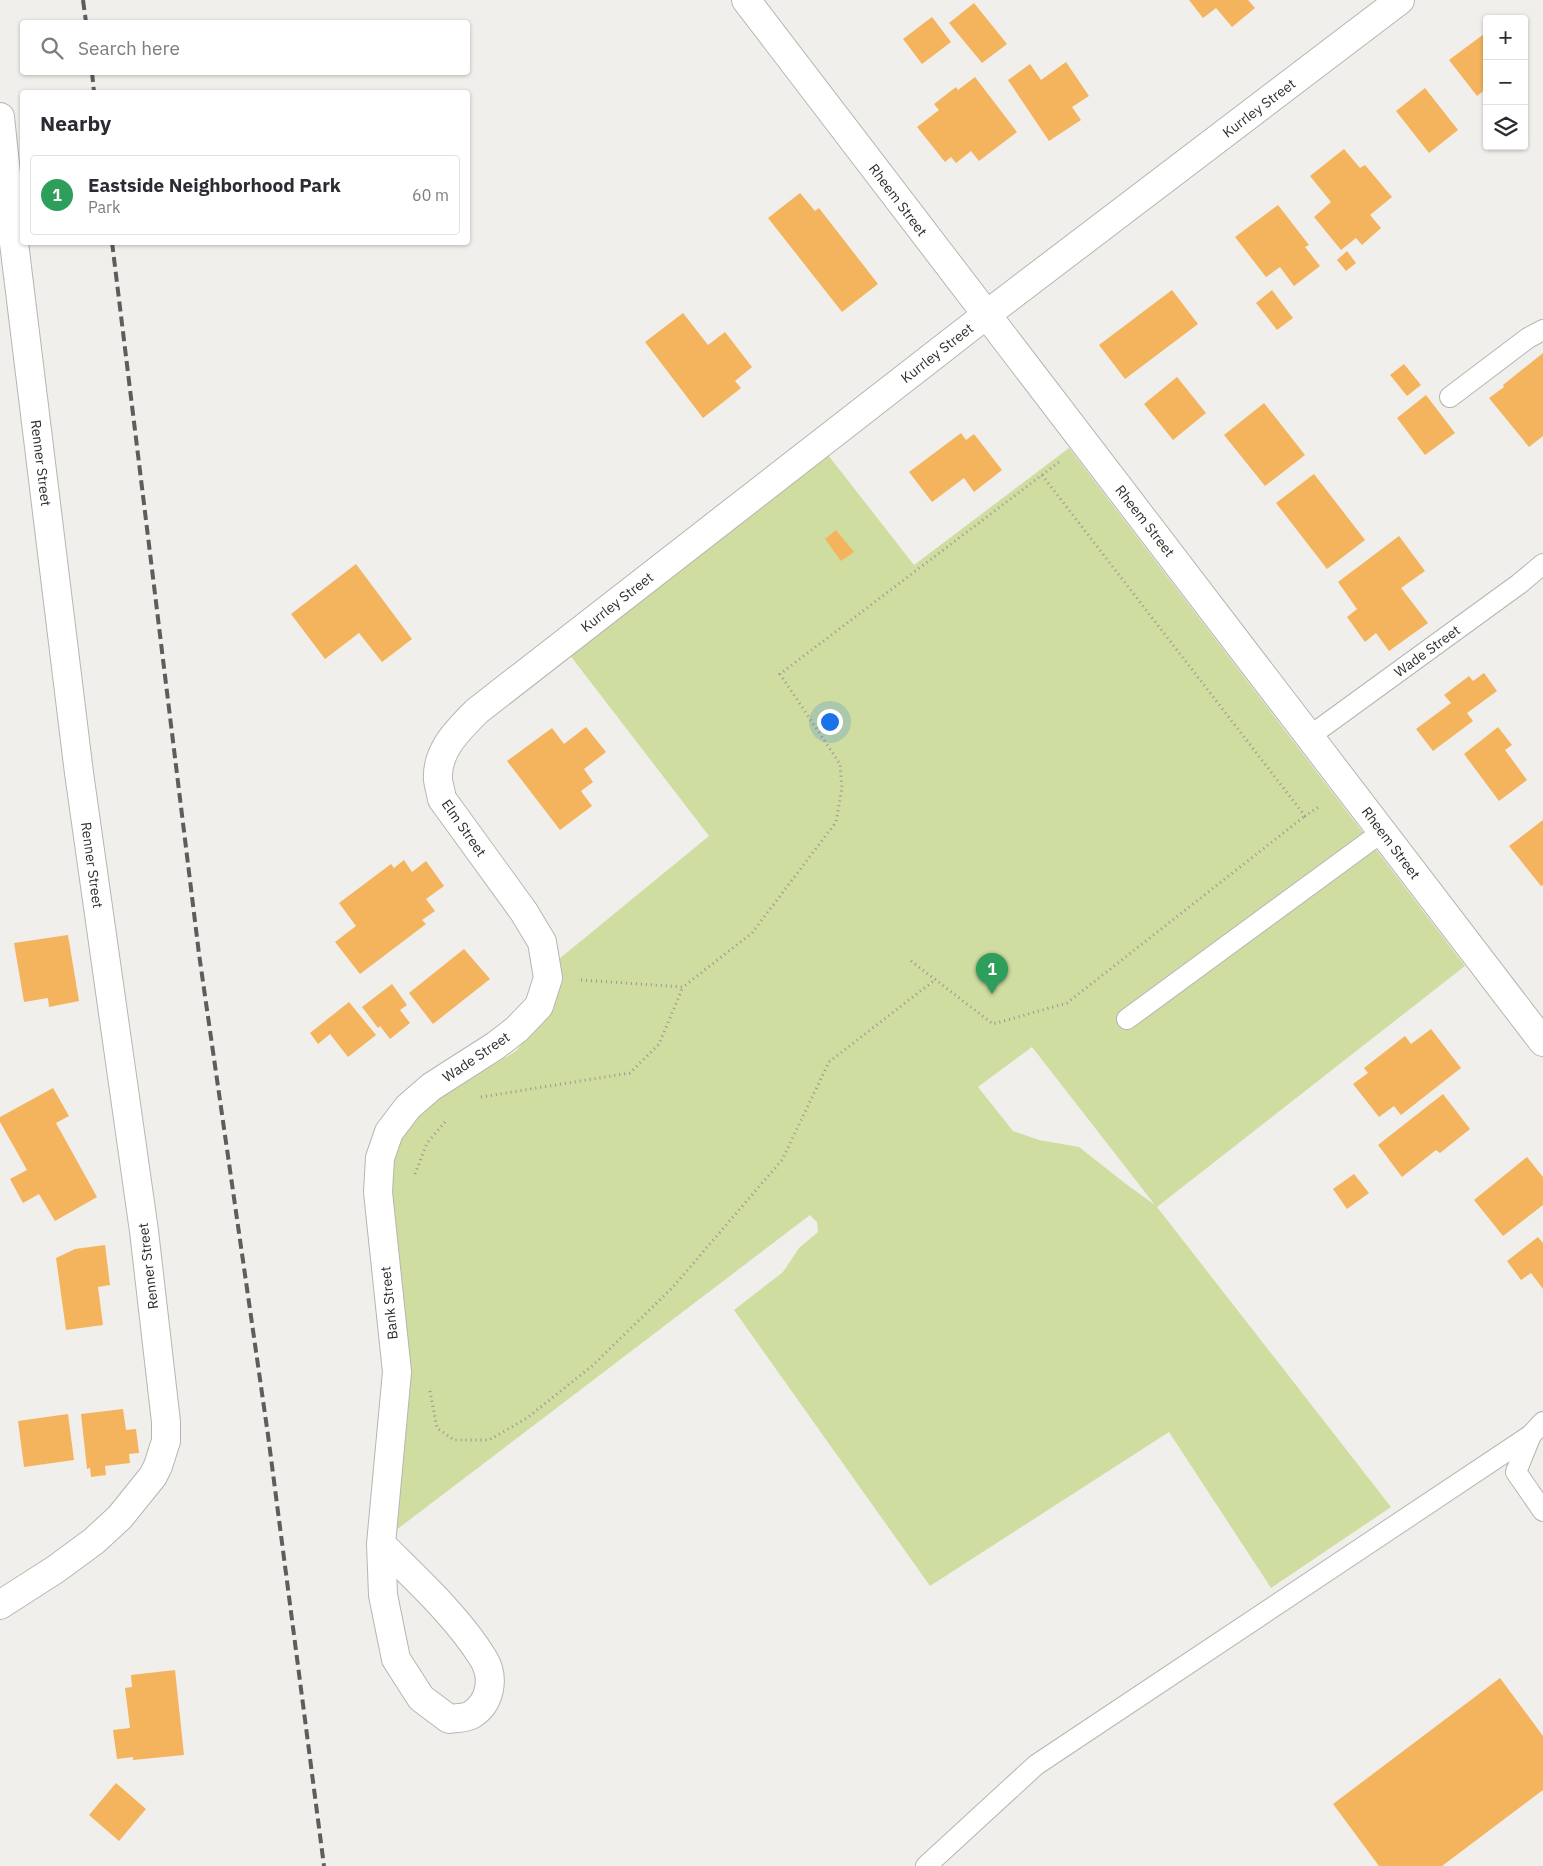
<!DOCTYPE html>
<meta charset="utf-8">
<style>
:root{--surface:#fff;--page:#f7f7f7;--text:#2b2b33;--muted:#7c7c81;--line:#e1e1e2;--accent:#b45309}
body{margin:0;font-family:"IBM Plex Sans",sans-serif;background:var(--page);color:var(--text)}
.controls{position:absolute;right:15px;top:15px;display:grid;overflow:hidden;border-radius:5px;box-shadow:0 1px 4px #0004}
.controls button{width:45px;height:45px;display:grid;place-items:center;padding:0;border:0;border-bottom:1px solid var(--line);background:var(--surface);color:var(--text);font:25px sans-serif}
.you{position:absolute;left:829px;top:721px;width:18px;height:18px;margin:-12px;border:4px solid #fff;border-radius:50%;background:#1a73e8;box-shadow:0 0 0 8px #1a73e833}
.badge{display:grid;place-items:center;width:32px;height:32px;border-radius:50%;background:var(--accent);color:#fff;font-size:16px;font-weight:700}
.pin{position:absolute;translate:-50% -41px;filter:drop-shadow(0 1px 2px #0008)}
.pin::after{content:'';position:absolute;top:26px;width:18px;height:15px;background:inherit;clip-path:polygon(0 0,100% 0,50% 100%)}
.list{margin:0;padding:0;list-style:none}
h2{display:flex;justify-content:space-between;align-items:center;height:65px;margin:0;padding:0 20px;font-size:21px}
h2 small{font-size:16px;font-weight:400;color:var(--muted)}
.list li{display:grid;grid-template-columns:32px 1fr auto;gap:15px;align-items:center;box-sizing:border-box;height:80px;margin:0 10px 10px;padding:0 10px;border:1px solid var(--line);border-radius:5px}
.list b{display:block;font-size:19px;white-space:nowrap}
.list p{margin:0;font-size:16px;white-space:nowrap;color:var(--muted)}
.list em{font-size:16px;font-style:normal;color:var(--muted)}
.icon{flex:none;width:28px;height:28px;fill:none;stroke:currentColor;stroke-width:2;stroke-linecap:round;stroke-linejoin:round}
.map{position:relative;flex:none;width:1543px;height:1866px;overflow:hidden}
.search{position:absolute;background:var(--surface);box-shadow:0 1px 4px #0004;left:20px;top:20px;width:450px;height:55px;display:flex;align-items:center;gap:12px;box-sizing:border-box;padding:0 18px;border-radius:5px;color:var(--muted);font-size:19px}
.panel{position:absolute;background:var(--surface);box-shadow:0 1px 4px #0004;left:20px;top:90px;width:450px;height:155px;border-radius:5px}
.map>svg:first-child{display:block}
.green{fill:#d0dda1;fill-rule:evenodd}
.building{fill:#f4b45e}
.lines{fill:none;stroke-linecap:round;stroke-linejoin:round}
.lane-casing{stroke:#b7b5b1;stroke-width:22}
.street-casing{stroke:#b7b5b1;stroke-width:30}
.path{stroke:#989693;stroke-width:3;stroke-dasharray:1 4;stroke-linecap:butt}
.lane{stroke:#fff;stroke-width:20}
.street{stroke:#fff;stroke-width:28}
.rail{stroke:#5e5d5b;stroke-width:4;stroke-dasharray:10 5;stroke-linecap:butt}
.labels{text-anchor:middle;stroke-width:4;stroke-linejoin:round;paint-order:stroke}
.street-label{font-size:14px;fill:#2e2d2b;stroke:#fff}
</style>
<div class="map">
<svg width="1543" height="1866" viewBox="0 0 1543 1866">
<rect width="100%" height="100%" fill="#f1efeb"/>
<path class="green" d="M1069 448 1465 966 1157 1207 1391 1507 1271 1588 1169 1432 930 1586 734 1310 783 1272 799 1248 818 1232 817 1222 810 1215 391 1534 387 1202 390 1167 399 1139 414 1118 434 1102 516 1051 535 1028 559 959 709 836 569 654 828 455 914 565ZM1032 1047 1155 1205 1126 1184 1079 1147 1039 1140 1013 1131 978 1087Z"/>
<g class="building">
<path d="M1189 0H1248L1255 8 1232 27 1216 8 1203 18Z"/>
<path d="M974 3 1007 44 982 63 949 23Z"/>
<path d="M932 17 951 42 922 64 903 39Z"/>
<path d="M1484 34 1487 38V88L1477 96 1449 60Z"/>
<path d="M1066 62 1089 96 1072 107 1081 120 1049 141 1008 80 1030 64 1041 80Z"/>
<path d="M975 77 1017 132 979 161 971 151 956 163 951 157 945 162 917 127 939 110 934 104 956 87 958 90Z"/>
<path d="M1425 88 1458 130 1429 153 1396 111Z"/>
<path d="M1344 149 1360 168 1365 165 1392 197 1370 215 1381 228 1362 245 1356 238 1341 250 1314 217 1331 202 1310 176Z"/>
<path d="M800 193 815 211 819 208 878 284 842 312 768 218Z"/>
<path d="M1278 205 1309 245 1305 247 1320 266 1294 286 1280 267 1266 277 1235 237Z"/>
<path d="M1347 251 1356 263 1346 271 1337 260Z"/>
<path d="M1172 290 1198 324 1125 379 1099 345Z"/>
<path d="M1272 290 1293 318 1277 330 1256 303Z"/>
<path d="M683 313 708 345 725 332 752 367 735 381 741 388 703 418 645 342Z"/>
<path d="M1543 353V436L1529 447 1489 398 1504 387 1503 385Z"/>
<path d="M1404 364 1421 385 1407 396 1390 375Z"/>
<path d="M1177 377 1206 413 1173 440 1144 404Z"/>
<path d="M1426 395 1455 433 1425 455 1397 418Z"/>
<path d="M1264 403 1305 455 1265 486 1224 435Z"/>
<path d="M961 433 966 440 974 434 1002 470 974 492 964 478 932 502 909 472Z"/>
<path d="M1314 474 1365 540 1327 569 1276 503Z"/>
<path d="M836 530 854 552 841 561 825 539Z"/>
<path d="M1399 536 1425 571 1401 588 1428 623 1389 651 1376 633 1365 642 1347 617 1357 609 1338 582Z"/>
<path d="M356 564 412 639 382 662 359 633 325 659 291 614Z"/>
<path d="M1484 673 1497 691 1467 713 1473 721 1433 751 1416 729 1451 703 1444 695 1469 676 1473 681Z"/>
<path d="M586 727 606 752 584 769 593 782 581 791 592 806 560 830 507 761 552 728 564 744Z"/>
<path d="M1498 727 1512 745 1505 750 1527 780 1499 801 1464 754Z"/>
<path d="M1543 820V885L1541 886 1509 846Z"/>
<path d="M404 860 412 872 426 861 444 886 426 899 435 911 422 920 426 924 360 974 335 942 356 926 339 903 391 864 394 868Z"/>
<path d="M68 935 79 1001 49 1007 48 998 24 1002 14 943Z"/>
<path d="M464 949 490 979 433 1024 409 993Z"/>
<path d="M392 984 407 1005 400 1010 410 1023 390 1039 380 1026 378 1028 362 1007Z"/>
<path d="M349 1002 376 1035 348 1057 330 1034 318 1044 310 1033Z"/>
<path d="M1431 1029 1461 1068 1401 1115 1394 1106 1379 1117 1353 1084 1368 1073 1364 1068 1405 1036 1411 1044Z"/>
<path d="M53 1088 69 1116 56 1123 97 1197 55 1221 39 1194 23 1203 10 1179 27 1170 0 1122V1117Z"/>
<path d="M1443 1094 1470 1129 1440 1153 1436 1150 1402 1177 1378 1145Z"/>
<path d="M1527 1157 1543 1177V1205L1503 1236 1474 1200Z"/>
<path d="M1354 1174 1369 1193 1347 1209 1333 1189Z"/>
<path d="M1538 1237 1543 1243V1289L1531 1273 1521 1280 1507 1261Z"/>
<path d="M105 1245 110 1285 98 1287 103 1325 66 1330 56 1258 75 1249Z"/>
<path d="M123 1409 126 1430 136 1429 139 1453 129 1454 130 1463 105 1466 106 1475 91 1477 90 1468 87 1469 81 1414Z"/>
<path d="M68 1414 74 1460 24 1467 18 1421Z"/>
<path d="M175 1670 184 1755 133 1760V1757L117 1759 113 1730 130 1728 125 1688 132 1687 131 1675Z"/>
<path d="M1500 1678 1543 1736V1790L1442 1866H1379L1333 1804Z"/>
<path d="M116 1783 146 1809 119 1841 89 1815Z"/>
</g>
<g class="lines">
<defs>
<g id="lane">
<path d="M1450 397 1528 338 1543 330"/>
<path d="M1310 736 1519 584 1543 564"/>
<path d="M1127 1019 1382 832"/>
<path d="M1543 1422 1531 1435 1516 1472 1543 1511"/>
<path d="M926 1866 1036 1765 1531 1435"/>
</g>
<g id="street">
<path d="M746 0 1543 1042"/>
<path d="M0 117 9 202 79 773 144 1231 166 1422V1441L158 1466 153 1476 120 1517 94 1541 56 1569 0 1605"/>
<path d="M381 1544C415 1578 458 1617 483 1658 495 1677 491 1703 471 1715 466 1718 456 1718 449 1719L421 1698 396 1659 383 1595 381 1544 397 1372 378 1192 380 1158 389 1132 408 1107 431 1087 495 1046 517 1029 539 1006 548 978 542 942 524 912 442 799C441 793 439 786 438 780 436 751 458 730 477 711L986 315 1400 0"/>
</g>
</defs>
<use href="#lane" class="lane-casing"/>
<use href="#street" class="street-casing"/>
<g class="path">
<path d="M1042 475 1305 816 1320 806"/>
<path d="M911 961 993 1024 1067 1003 1305 816"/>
<path d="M581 980 683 987 752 933 836 822 842 788 840 764 780 674 1059 462"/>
<path d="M481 1097 630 1073 659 1044 683 987"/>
<path d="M415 1174 427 1143 445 1122"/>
<path d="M430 1391 437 1428 454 1440H489L527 1418 592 1366 672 1288 782 1160 829 1062 936 979"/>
</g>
<use href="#lane" class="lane"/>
<use href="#street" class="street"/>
<g class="rail">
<path d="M83 0 86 22"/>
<path d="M92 72 94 92"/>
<path d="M112 242 199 954 268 1435 324 1866"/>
</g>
</g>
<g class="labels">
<g class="street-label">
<text transform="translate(1259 108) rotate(-37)" y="5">Kurrley Street</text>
<text transform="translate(898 200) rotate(53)" y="5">Rheem Street</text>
<text transform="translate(937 353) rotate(-38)" y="5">Kurrley Street</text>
<text transform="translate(41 463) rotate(83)" y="5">Renner Street</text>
<text transform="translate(1145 521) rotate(52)" y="5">Rheem Street</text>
<text transform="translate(617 602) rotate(-38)" y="5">Kurrley Street</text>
<text transform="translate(1427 651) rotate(-36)" y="5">Wade Street</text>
<text transform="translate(464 828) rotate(55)" y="5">Elm Street</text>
<text transform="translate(1391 843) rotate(53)" y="5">Rheem Street</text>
<text transform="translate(92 865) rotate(82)" y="5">Renner Street</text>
<text transform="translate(476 1057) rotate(-34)" y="5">Wade Street</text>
<text transform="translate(148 1266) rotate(-97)" y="5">Renner Street</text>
<text transform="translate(389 1303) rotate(-96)" y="5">Bank Street</text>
</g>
</g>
</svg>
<div class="controls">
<button>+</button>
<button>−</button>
<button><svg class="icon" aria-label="layers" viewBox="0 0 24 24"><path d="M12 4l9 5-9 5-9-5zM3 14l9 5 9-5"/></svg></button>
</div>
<div class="you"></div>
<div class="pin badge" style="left:992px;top:994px;background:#2e9e5b">1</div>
<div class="search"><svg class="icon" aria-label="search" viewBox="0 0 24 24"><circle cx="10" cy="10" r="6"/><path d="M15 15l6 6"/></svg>Search here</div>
<section class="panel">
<h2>Nearby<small></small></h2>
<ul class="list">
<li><span class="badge" style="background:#2e9e5b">1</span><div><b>Eastside Neighborhood Park</b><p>Park</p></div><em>60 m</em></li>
</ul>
</section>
</div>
